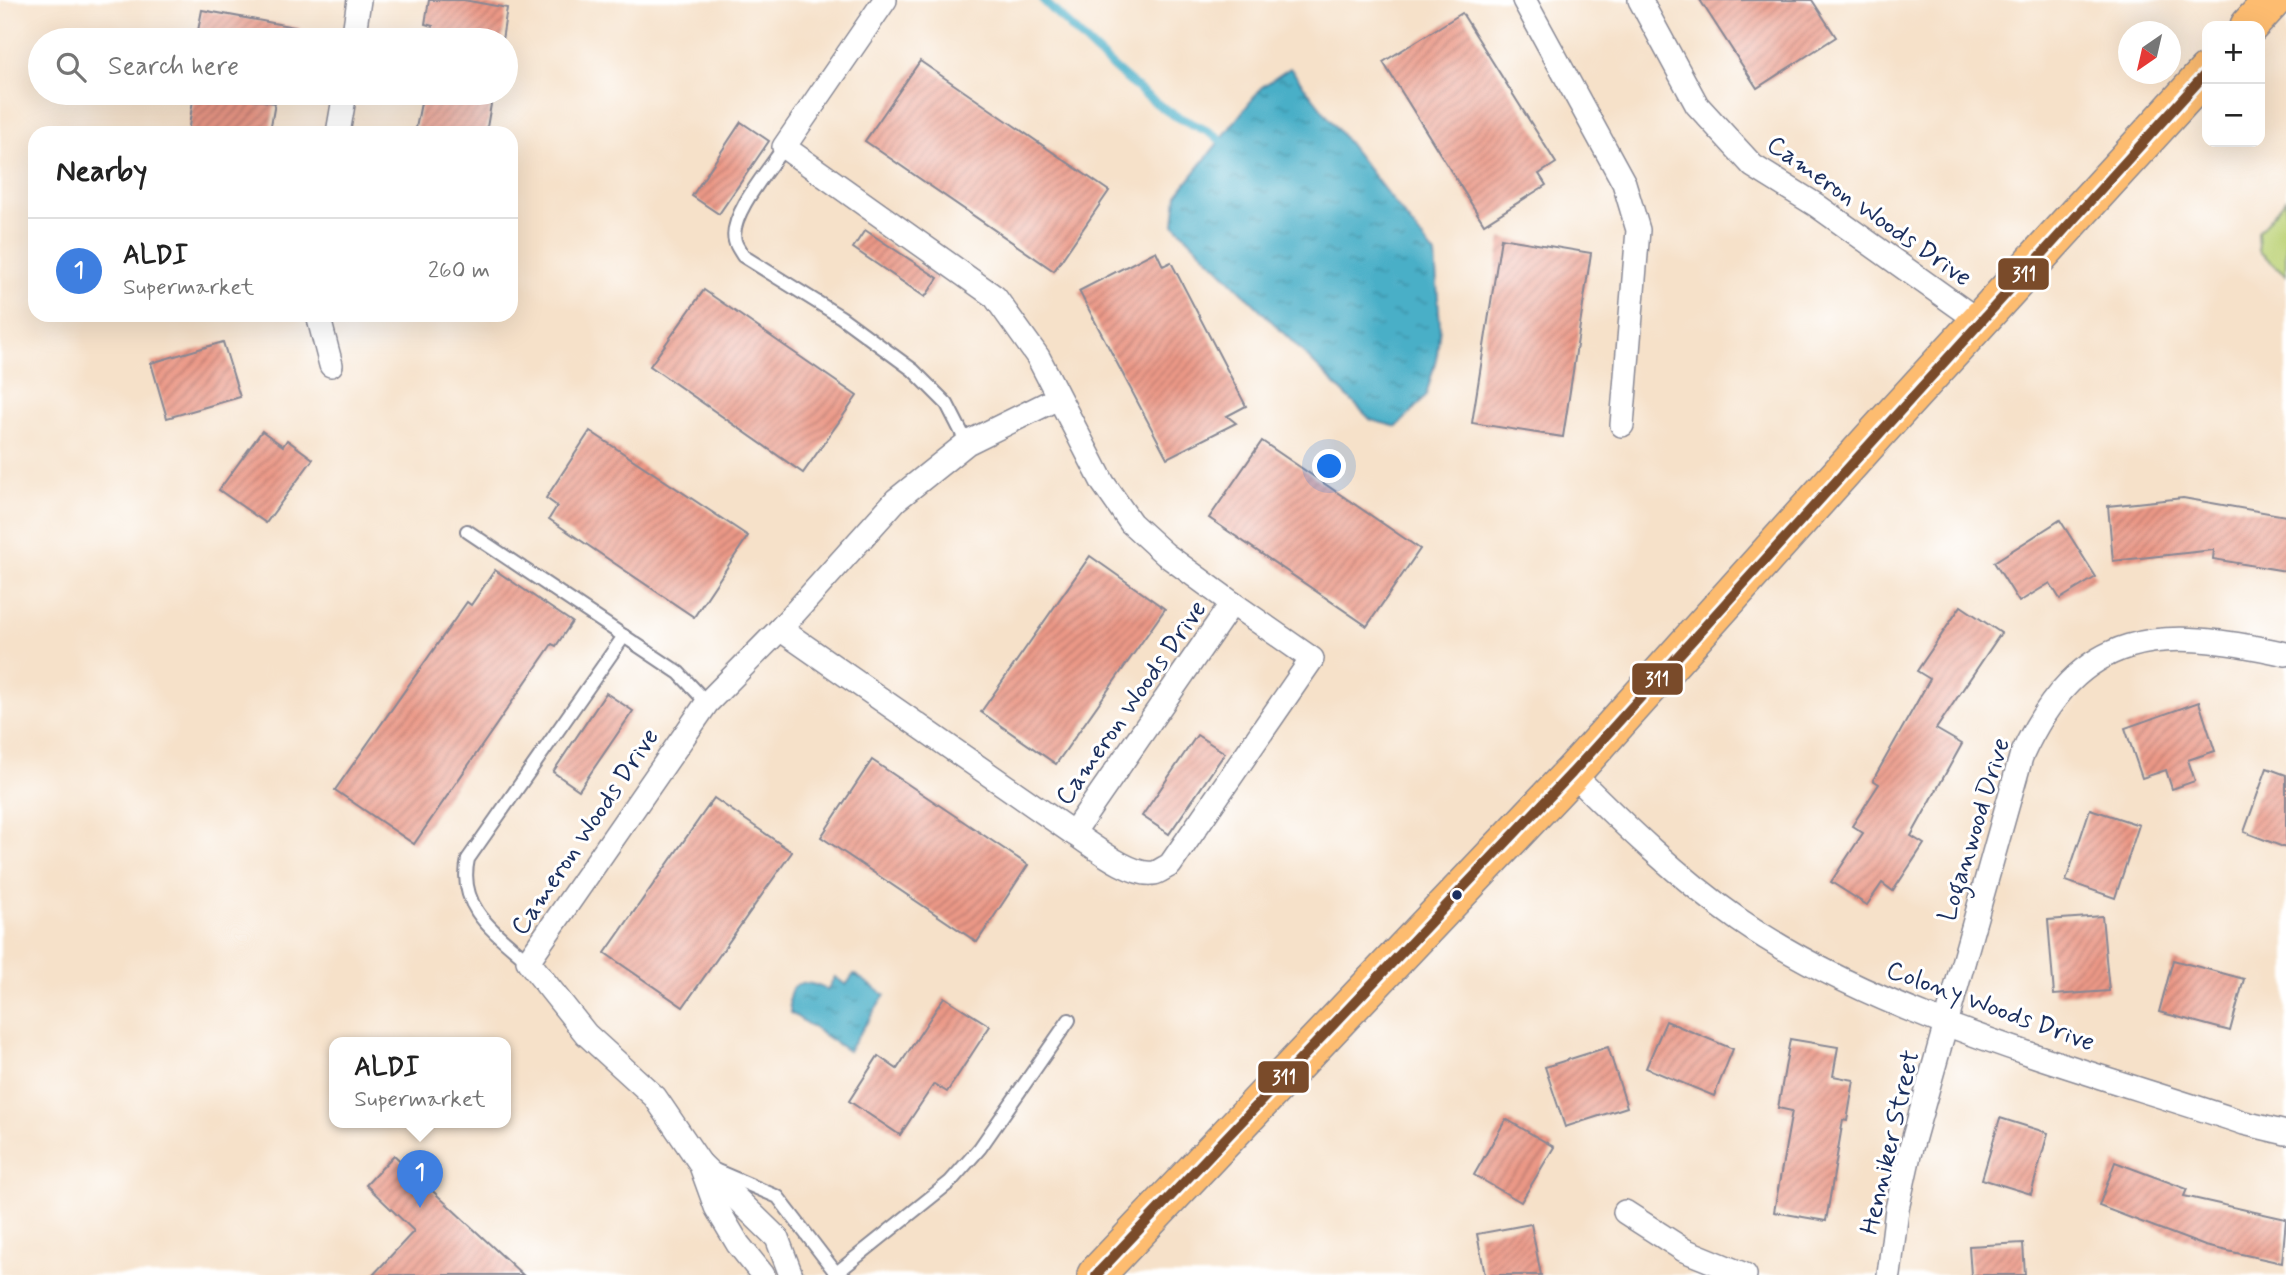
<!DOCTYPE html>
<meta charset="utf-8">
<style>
:root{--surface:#fff;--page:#f6f6f6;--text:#222;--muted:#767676;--line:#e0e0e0;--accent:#ea580c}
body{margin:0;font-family:Mynerve,sans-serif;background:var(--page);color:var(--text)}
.controls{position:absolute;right:21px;top:21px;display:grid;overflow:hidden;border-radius:14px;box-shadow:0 7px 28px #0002}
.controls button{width:63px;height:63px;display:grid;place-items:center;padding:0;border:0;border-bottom:2px solid var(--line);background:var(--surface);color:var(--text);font:35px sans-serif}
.compass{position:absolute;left:2118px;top:21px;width:63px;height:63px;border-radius:50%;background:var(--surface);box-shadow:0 7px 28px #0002;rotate:214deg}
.you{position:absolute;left:1330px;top:467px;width:24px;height:24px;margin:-18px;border:5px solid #fff;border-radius:50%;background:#1a73e8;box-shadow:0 0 0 10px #1a73e833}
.badge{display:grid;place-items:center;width:46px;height:46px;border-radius:50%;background:var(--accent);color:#fff;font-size:23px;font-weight:700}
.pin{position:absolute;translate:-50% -58px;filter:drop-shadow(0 2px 4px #0008)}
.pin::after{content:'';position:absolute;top:37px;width:24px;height:21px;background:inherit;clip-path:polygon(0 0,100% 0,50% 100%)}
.popup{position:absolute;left:329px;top:1037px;width:182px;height:91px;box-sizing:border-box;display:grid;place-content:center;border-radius:14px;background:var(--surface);filter:drop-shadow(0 2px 5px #0005);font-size:23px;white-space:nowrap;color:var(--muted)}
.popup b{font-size:26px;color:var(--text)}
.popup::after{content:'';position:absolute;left:50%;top:100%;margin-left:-14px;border:14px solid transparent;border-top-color:var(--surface)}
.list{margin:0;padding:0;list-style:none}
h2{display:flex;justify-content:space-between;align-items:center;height:91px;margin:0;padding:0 28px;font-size:30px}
h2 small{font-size:23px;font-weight:400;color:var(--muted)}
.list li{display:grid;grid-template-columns:46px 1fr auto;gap:21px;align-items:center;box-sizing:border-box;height:105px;padding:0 28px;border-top:2px solid var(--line)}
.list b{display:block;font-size:26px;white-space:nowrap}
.list p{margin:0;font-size:23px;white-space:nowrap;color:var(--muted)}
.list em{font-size:23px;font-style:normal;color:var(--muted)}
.icon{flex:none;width:38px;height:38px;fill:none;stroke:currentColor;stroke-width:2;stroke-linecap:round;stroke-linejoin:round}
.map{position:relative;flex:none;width:2286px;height:1275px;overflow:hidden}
.search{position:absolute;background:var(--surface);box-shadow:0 7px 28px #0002;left:28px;top:28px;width:490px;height:77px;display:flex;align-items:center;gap:18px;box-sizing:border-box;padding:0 24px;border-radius:38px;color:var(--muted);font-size:26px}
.panel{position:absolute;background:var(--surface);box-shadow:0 7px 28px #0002;left:28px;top:126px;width:490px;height:196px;border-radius:21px}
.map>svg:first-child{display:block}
.garden{fill:#bcd276;stroke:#6c806a;stroke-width:2}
.water{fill:url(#water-ripples);stroke:#326f92;stroke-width:2}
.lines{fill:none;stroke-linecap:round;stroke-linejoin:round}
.stream{stroke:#48afc7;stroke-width:9}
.building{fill:url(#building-hatch)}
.lane-casing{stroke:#888894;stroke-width:16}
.street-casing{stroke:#888894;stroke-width:26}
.primary-casing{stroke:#888894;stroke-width:40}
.lane{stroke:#fff;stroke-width:12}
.street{stroke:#fff;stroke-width:23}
.primary{stroke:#fdbc70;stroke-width:37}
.bus-1-casing{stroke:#fff;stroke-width:16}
.bus-1{stroke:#7a4b2a;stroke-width:10}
.bus-dot{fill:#1b2f5e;stroke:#fff;stroke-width:2.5}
.labels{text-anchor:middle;stroke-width:6;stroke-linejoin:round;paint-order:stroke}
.street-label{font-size:26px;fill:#1b2f5e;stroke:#fff}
.line-badge{stroke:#fff;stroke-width:2.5}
.badge-label{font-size:19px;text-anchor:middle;font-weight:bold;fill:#fff}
</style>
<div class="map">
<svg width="2286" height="1275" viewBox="0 0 2286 1275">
<defs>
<pattern id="water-ripples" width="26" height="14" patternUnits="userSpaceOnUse" patternTransform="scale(1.75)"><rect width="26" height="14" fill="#48afc7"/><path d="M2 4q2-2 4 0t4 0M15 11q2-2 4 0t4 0" fill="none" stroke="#3b8fa5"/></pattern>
<pattern id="building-hatch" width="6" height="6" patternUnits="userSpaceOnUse" patternTransform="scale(1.75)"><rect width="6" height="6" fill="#eb9886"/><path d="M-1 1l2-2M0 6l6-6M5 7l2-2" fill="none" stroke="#be7c71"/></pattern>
</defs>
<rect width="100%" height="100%" fill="#fff"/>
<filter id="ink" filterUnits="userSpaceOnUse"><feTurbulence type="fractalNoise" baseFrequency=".0143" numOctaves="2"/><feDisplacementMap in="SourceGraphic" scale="14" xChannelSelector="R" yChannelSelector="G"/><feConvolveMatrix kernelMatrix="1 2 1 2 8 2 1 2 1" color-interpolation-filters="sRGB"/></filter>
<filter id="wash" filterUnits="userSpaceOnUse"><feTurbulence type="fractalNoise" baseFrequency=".00686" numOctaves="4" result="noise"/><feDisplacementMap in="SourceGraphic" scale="28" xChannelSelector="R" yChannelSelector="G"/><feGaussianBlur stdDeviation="1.57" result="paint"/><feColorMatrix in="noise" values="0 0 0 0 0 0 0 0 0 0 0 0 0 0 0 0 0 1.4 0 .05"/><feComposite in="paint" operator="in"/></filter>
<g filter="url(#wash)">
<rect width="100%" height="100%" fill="#f6e1c9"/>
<path class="garden" d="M2286 199V275L2259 251 2258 232Z"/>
<g class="water">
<path d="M1290 68 1435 255 1440 325 1437 355 1426 396 1397 427 1371 420 1174 224 1177 195 1262 87Z"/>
<path d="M854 974 885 995 848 1051 791 1013C783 982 803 977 827 990L835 977 846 985Z"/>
</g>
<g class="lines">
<path class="stream" d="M1043 0C1082 38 1119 76 1163 108 1183 123 1209 127 1227 146"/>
</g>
<g id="blocks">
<g class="building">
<path d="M429 0H464L507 8 502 40H430L433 26 425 24Z"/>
<path d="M1700 0H1812L1836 37 1757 88Z"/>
<path d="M202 10 300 28 298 40H217L197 36Z"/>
<path d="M1462 13 1556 163 1539 174 1546 185 1484 224 1383 62Z"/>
<path d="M920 61 1109 191 1054 271 865 141Z"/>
<path d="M194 93H214L275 103 270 131 188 133Z"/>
<path d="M423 93H493L486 133H441L416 128Z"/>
<path d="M741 122 769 141 719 214 692 196Z"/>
<path d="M865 230 938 278 925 297 853 248Z"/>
<path d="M1501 238 1591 253 1563 437 1472 423Z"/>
<path d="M1156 251 1163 266 1171 262 1246 406 1227 416 1236 423 1167 458 1079 291Z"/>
<path d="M704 290 857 396 803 473 650 366Z"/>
<path d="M223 342 240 397 167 418 151 363Z"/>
<path d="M262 431 283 446 287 440 313 459 266 523 219 490Z"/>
<path d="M590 431 748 536 694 617 549 519 557 506 546 498Z"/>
<path d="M1262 441 1420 549 1367 626 1209 518Z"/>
<path d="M2183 498 2286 516V571L2213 559 2214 550 2113 561 2108 506Z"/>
<path d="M2060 520 2096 577 2060 599 2050 583 2019 602 1994 562Z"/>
<path d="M1090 556 1165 609 1056 764 981 712Z"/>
<path d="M495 570 572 622 556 646 552 644 414 844 335 790 467 602 471 605Z"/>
<path d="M1961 606 2001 633 1936 729 1962 744 1911 836 1924 844 1893 891 1882 883 1867 905 1831 882 1863 833 1852 826 1879 784 1873 780 1930 679 1917 671Z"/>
<path d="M606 693 633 711 579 790 553 772Z"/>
<path d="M2199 702 2215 751 2188 760 2195 781 2172 789 2166 770 2142 778 2125 728Z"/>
<path d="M1197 735 1225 753 1169 834 1142 816Z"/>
<path d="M872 760 1028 865 977 942 821 837Z"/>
<path d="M2267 768 2286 775V848L2244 832Z"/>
<path d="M714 798 792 852 683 1007 605 953Z"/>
<path d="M2090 809 2139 825 2115 898 2066 881Z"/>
<path d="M2102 916 2109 991 2054 995 2048 920Z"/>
<path d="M2173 960 2244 979 2230 1031 2159 1012Z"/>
<path d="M944 997 990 1026 947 1092 934 1084 900 1135 849 1101 878 1056 897 1069Z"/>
<path d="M1666 1021 1733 1049 1714 1096 1646 1068Z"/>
<path d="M1790 1039 1838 1047 1833 1076 1854 1080 1847 1121 1843 1120 1826 1221 1774 1212 1792 1111 1778 1108Z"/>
<path d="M1608 1047 1627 1107 1565 1127 1545 1067Z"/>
<path d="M2000 1118 2048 1133 2031 1194 1982 1179Z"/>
<path d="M1506 1119 1554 1147 1521 1202 1474 1175Z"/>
<path d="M394 1155 523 1275H373L414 1231 366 1185Z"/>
<path d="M2115 1162 2187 1189 2184 1196 2286 1219 2282 1263 2205 1246 2099 1206Z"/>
<path d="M1531 1224 1541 1275H1485L1477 1234Z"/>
<path d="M2023 1243 2025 1275H1971L1969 1246Z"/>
</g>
</g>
</g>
<g filter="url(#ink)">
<use href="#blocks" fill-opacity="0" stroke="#888894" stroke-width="2"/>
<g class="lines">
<defs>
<g id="lane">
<path d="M784 147C770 168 728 216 735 241 736 246 741 252 743 256L841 317 913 370 947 404 967 443"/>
<path d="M467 531 679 673 707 703"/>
<path d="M528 961C495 932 457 908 468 859L624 636"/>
<path d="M715 1170 778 1197 836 1273"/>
<path d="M834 1275 950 1182 980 1148 1069 1020"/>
</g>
<g id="street">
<path d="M1524 0 1624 183 1638 230 1622 425"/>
<path d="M1640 0 1697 105 1753 166 1816 205 1980 322"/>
<path d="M353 40 359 0"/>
<path d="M338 133 345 93"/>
<path d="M318 315 331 365"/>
<path d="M780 629 1073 833 1232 603 1165 554 1131 523 1103 483 1038 357 995 297 784 147 885 0"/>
<path d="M1572 773C1624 825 1679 878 1739 920 1882 1019 2080 1068 2244 1123L2286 1133"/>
<path d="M1073 833C1092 845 1131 877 1154 873 1159 872 1165 867 1170 865L1312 659 1232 603"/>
<path d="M702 1165 777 1238 791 1275"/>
<path d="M1625 1212 1684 1250 1745 1275"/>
<path d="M763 1275 738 1244 716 1207 700 1163 655 1097 586 1034 528 961 707 703 780 629 896 500 967 443 1058 398"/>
<path d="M1889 1275 1897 1209 1909 1155 2021 757C2080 627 2160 626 2286 654"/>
</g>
<g id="primary">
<path d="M2249 26 2273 0"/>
<path d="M1096 1275 1572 773 1877 433 2207 72"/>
</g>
</defs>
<use href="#lane" class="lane-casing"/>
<use href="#street" class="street-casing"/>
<use href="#primary" class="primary-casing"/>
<use href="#lane" class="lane"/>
<use href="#street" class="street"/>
<use href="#primary" class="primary"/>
<defs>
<path id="bus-1" d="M1096 1275 1572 773 2207 72"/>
</defs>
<use href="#bus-1" class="bus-1-casing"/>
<use href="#bus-1" class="bus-1"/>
</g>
</g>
<circle class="bus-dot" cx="1457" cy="895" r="6"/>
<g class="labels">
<g class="street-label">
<text transform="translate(1870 210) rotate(35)" y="9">Cameron Woods Drive</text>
<text transform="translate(1130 702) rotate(-55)" y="9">Cameron Woods Drive</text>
<text transform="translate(1973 829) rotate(-73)" y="9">Loganwood Drive</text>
<text transform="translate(584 831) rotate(-56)" y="9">Cameron Woods Drive</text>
<text transform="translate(1991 1005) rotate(20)" y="9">Colony Woods Drive</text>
<text transform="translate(1889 1142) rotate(-77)" y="9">Henniker Street</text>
</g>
</g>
<g class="line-badge">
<rect x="1997" y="257" width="53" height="34" rx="7" fill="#7a4b2a"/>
<rect x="1631" y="662" width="53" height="34" rx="7" fill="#7a4b2a"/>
<rect x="1257" y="1060" width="53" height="34" rx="7" fill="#7a4b2a"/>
</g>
<g class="badge-label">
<text x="2024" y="281">311</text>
<text x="1657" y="686">311</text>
<text x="1284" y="1084">311</text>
</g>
</svg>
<div class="controls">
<button>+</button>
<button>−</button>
</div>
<svg class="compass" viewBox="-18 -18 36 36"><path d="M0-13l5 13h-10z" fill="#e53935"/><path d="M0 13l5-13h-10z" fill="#767676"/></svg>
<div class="you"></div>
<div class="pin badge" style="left:420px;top:1208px;background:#3f7fe0">1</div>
<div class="popup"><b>ALDI</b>Supermarket</div>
<div class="search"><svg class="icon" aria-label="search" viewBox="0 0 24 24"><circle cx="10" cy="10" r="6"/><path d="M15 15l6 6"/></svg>Search here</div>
<section class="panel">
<h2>Nearby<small></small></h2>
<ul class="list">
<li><span class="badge" style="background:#3f7fe0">1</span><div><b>ALDI</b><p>Supermarket</p></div><em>260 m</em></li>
</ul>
</section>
</div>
